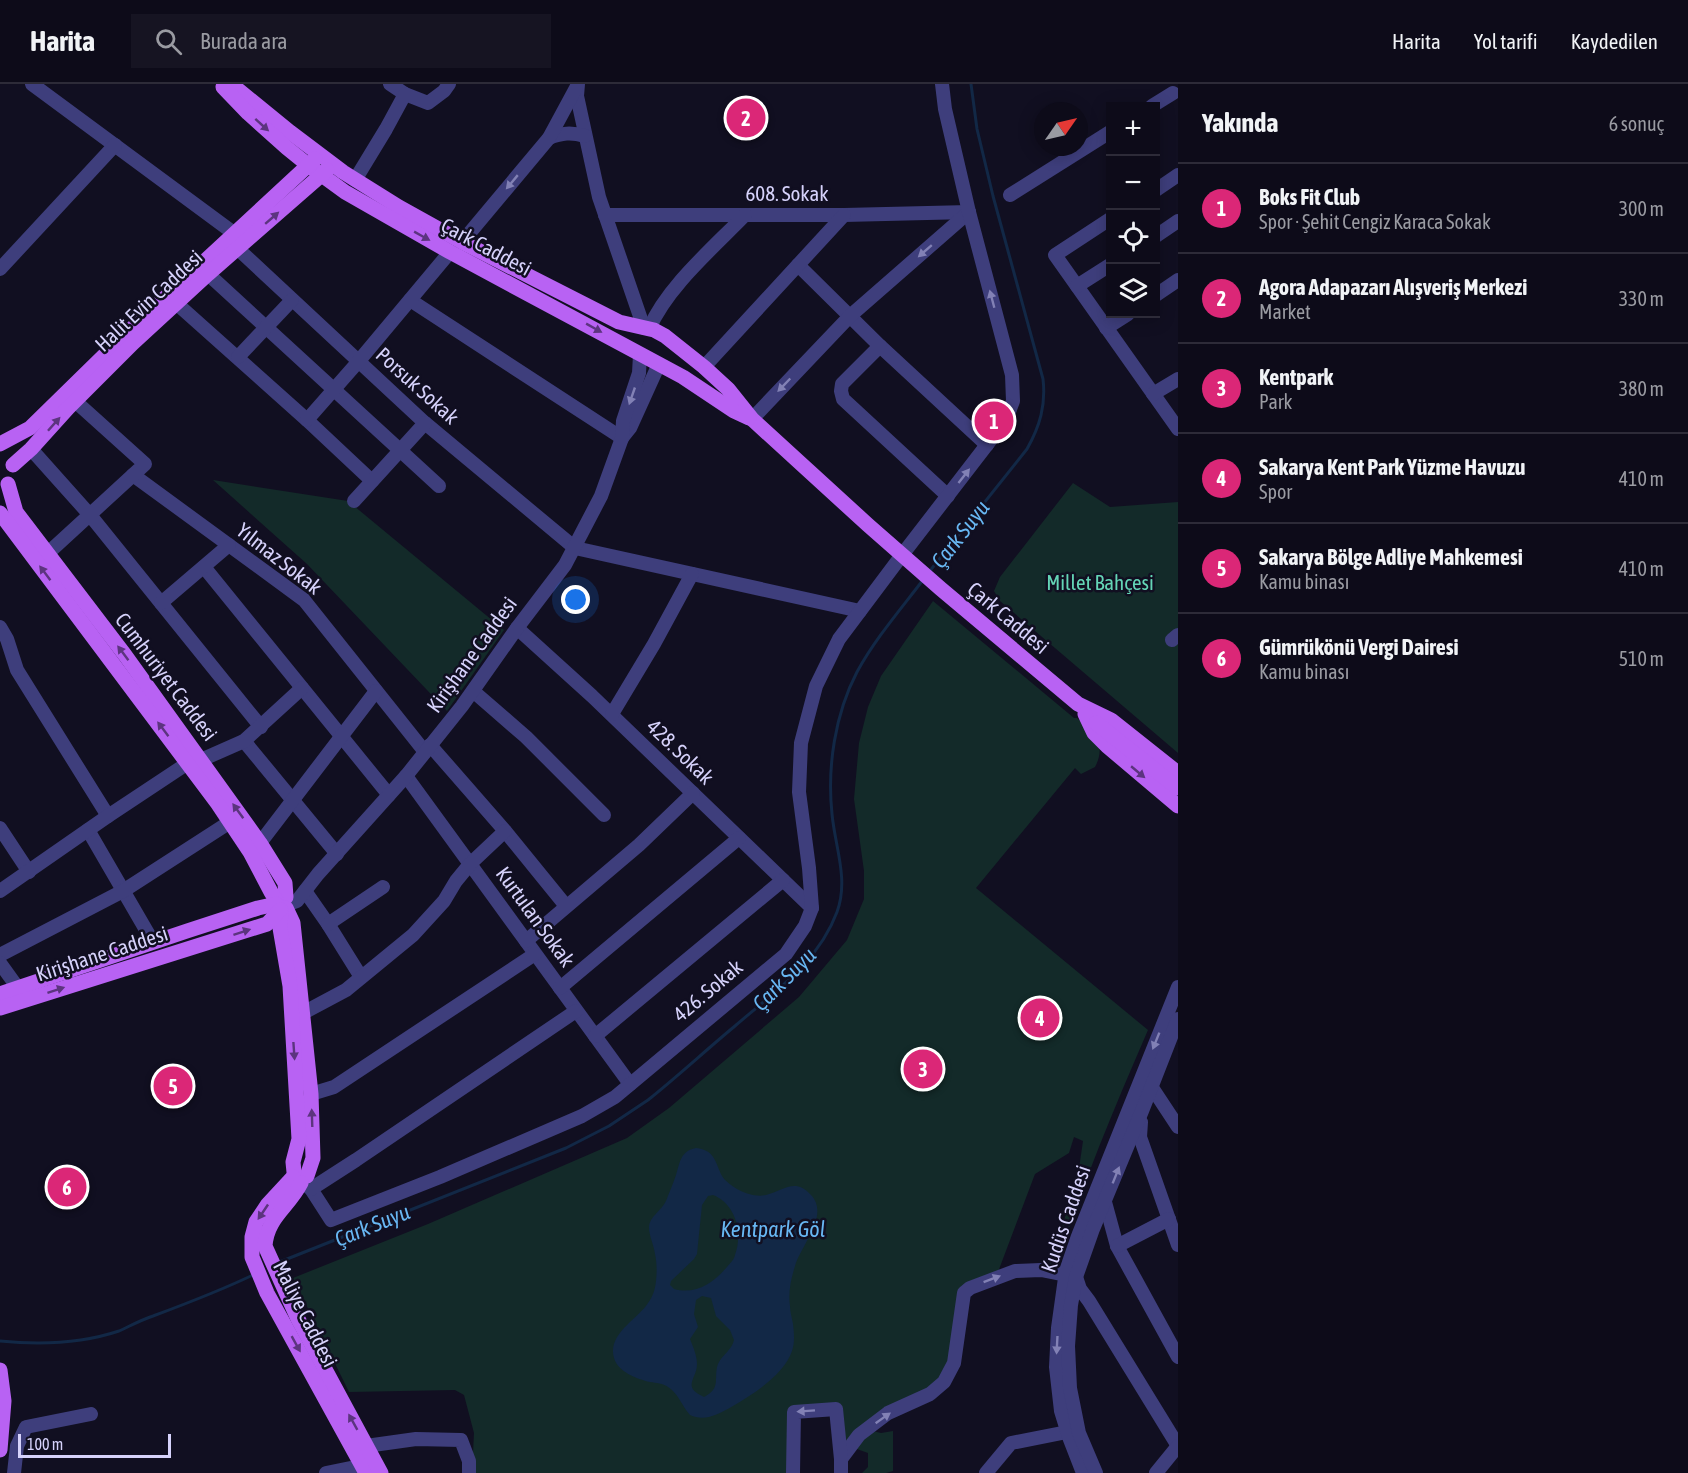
<!DOCTYPE html>
<html lang="tr">
<meta charset="utf-8">
<style>
:root{--surface:#0d0b19;--page:#161422;--text:#f1f3f6;--muted:#9a9ba2;--line:#2d2b38;--accent:#db2777}
body{margin:0;font-family:"Asap Condensed",sans-serif;background:var(--page);color:var(--text)}
.controls{position:absolute;right:18px;top:18px;display:grid;overflow:hidden;border-radius:0px;box-shadow:0 3px 15px #0003}
.controls button{width:54px;height:54px;display:grid;place-items:center;padding:0;border:0;border-bottom:2px solid var(--line);background:var(--surface);color:var(--text);font:30px sans-serif}
.compass{position:absolute;left:1034px;top:18px;width:54px;height:54px;border-radius:50%;background:var(--surface);box-shadow:0 3px 15px #0003;rotate:56deg}
.scale{position:absolute;left:18px;bottom:15px;width:153px;box-sizing:border-box;padding-left:6px;border:3px solid #d6d2fb;border-top:0;font-size:16px;line-height:21px;white-space:nowrap;color:#d6d2fb;-webkit-text-stroke:4px #110f21;paint-order:stroke}
.you{position:absolute;left:576px;top:516px;width:21px;height:21px;margin:-15px;border:4px solid #fff;border-radius:50%;background:#1a73e8;box-shadow:0 0 0 9px #1a73e833}
.badge{display:grid;place-items:center;width:39px;height:39px;border-radius:50%;background:var(--accent);color:#fff;font-size:20px;font-weight:700}
.pin{position:absolute;translate:-50% -50%;border:3px solid #fff;box-shadow:0 2px 6px #0006}
.list{margin:0;padding:0;list-style:none}
h2{display:flex;justify-content:space-between;align-items:center;height:78px;margin:0;padding:0 24px;font-size:26px}
h2 small{font-size:20px;font-weight:400;color:var(--muted)}
.list li{display:grid;grid-template-columns:39px 1fr auto;gap:18px;align-items:center;box-sizing:border-box;height:90px;padding:0 24px;border-top:2px solid var(--line)}
.list b{display:block;font-size:22px;white-space:nowrap}
.list p{margin:0;font-size:20px;white-space:nowrap;color:var(--muted)}
.list em{font-size:20px;font-style:normal;color:var(--muted)}
.icon{flex:none;width:33px;height:33px;fill:none;stroke:currentColor;stroke-width:2;stroke-linecap:round;stroke-linejoin:round}
.map{position:relative;flex:none;width:1178px;height:1389px;overflow:hidden}
header{display:flex;align-items:center;gap:36px;box-sizing:border-box;height:84px;padding:0 30px;background:var(--surface);border-bottom:2px solid var(--line)}
header strong{font-size:28px}
nav{display:flex;gap:33px;margin-inline-start:auto;font-size:21px}
.search{width:420px;height:54px;background:var(--page);display:flex;align-items:center;gap:15px;box-sizing:border-box;padding:0 21px;border-radius:0px;color:var(--muted);font-size:22px}
main{display:flex}
aside{flex:1;background:var(--surface)}
.map>svg:first-child{display:block}
.green{fill:#132a29}
.water{fill:#122846;fill-rule:evenodd}
.lines{fill:none;stroke-linecap:round;stroke-linejoin:round}
.stream{stroke:#122846;stroke-width:3}
.minor{stroke:#3e3e7c;stroke-width:14}
.major{stroke:#b862f3;stroke-width:15}
.oneway{fill:#5c347f}
.oneway2{fill:#8281b5}
.labels{text-anchor:middle;stroke-width:5;stroke-linejoin:round;paint-order:stroke}
.street-label{font-size:21px;fill:#d6d2fb;stroke:#110f21}
.park-label{font-size:21px;fill:#64d5b6;stroke:#110f21}
.water-label{font-size:22px;font-style:italic;fill:#68b7f3;stroke:#110f21}
</style>
<header>
<strong>Harita</strong>
<div class="search"><svg class="icon" aria-label="search" viewBox="0 0 24 24"><circle cx="10" cy="10" r="6"/><path d="M15 15l6 6"/></svg>Burada ara</div>
<nav><a>Harita</a><a>Yol tarifi</a><a>Kaydedilen</a></nav>
</header>
<main>
<div class="map">
<svg width="1178" height="1389" viewBox="0 0 1178 1389">
<rect width="100%" height="100%" fill="#110f21"/>
<g class="green">
<path d="M213 396 348 417 504 546 447 627 307 480Z"/>
<path d="M1073 399 1110 423 1178 418V669L1000 517 994 507 1000 493Z"/>
<path d="M933 517 1074 634H1077C1094 649 1107 660 1095 683L1081 690 1075 684 976 804 1148 946C1114 1025 1081 1101 1057 1184L1048 1183 1077 1098 1083 1057 1074 1053 1069 1069 1035 1090 998 1188 970 1204 944 1298 869 1346 881 1349 893 1347V1387L886 1389H862L868 1383V1369L854 1364 841 1375 836 1326 794 1328 793 1389H472L474 1349 464 1311 455 1306 349 1308 293 1194 428 1140 627 1054 669 1024 799 913 847 856 864 815V787L854 715 859 659 868 623 881 592Z"/>
</g>
<path class="water" d="M696 1064C715 1066 715 1078 722 1092 725 1097 733 1103 739 1106 747 1110 757 1113 766 1111 783 1107 795 1093 811 1111 830 1131 801 1161 795 1182 791 1195 788 1208 790 1222 790 1228 792 1234 793 1240 794 1248 795 1259 792 1267 784 1291 753 1310 733 1322 719 1330 705 1338 690 1331 682 1322 678 1309 668 1303 663 1299 656 1299 650 1298 637 1295 618 1288 614 1274 607 1250 638 1235 648 1219 653 1212 655 1206 656 1197 657 1189 657 1179 655 1170 654 1161 649 1152 649 1143 649 1133 662 1126 666 1117 669 1109 673 1100 676 1091 680 1079 680 1067 696 1064ZM713 1111C736 1120 743 1149 735 1171 734 1176 730 1179 727 1183 713 1199 696 1211 674 1205L670 1201 671 1197 694 1175 697 1170 702 1121 708 1112ZM702 1212 711 1214 716 1232 730 1246 734 1256C732 1266 722 1271 718 1280 713 1294 722 1304 704 1313 681 1303 697 1295 697 1280 697 1271 693 1263 690 1255L698 1243 694 1230 696 1216Z"/>
<g class="lines">
<g class="stream">
<path d="M929 488 1027 365C1040 342 1046 321 1043 295L993 112 977 45 971 0"/>
<path d="M277 1179 566 1064 609 1042 648 1016C678 992 706 966 735 942 774 908 818 879 837 828 849 795 835 763 832 730 827 683 835 630 857 588 875 555 900 526 923 496"/>
<path d="M0 1257C40 1261 80 1260 119 1247 130 1242 141 1236 153 1232 188 1219 222 1206 255 1190"/>
</g>
<g class="minor">
<path d="M32 0 235 150"/>
<path d="M390 0 405 10"/>
<path d="M578 0 577 12 599 113 644 244"/>
<path d="M1152 22 1173 9"/>
<path d="M549 54C562 49 571 48 585 52"/>
<path d="M355 96 386 45 405 10 428 19 444 7 449 0"/>
<path d="M1156 106 1178 91"/>
<path d="M1010 111 1110 48"/>
<path d="M605 131H844L969 128"/>
<path d="M1110 135 1055 171 1178 345"/>
<path d="M1156 152 1178 137"/>
<path d="M462 158 549 54 576 4"/>
<path d="M237 164 425 339 575 464 860 527"/>
<path d="M798 181 880 262 987 361"/>
<path d="M0 185 115 61"/>
<path d="M208 190 439 402"/>
<path d="M1077 202 1110 181"/>
<path d="M1156 211 1178 196"/>
<path d="M410 216 622 354"/>
<path d="M176 219 307 336 372 397"/>
<path d="M1106 244 1128 230"/>
<path d="M649 245C667 203 713 164 745 131"/>
<path d="M880 262 842 300 841 307 843 315 948 412"/>
<path d="M238 273 292 216"/>
<path d="M704 283 844 131"/>
<path d="M1153 310 1178 295"/>
<path d="M752 335 850 232 969 128"/>
<path d="M307 336 358 278 450 168"/>
<path d="M622 354 630 344 659 280"/>
<path d="M31 365 90 431 261 643"/>
<path d="M133 391 304 516 425 668"/>
<path d="M354 417 425 339"/>
<path d="M47 470 145 380 75 317"/>
<path d="M204 483 389 711"/>
<path d="M161 519 229 461"/>
<path d="M0 543 7 555 17 586 108 732"/>
<path d="M517 544 592 612 812 824"/>
<path d="M1172 556 1178 551"/>
<path d="M473 607 526 653 604 731"/>
<path d="M612 630 654 560 692 490"/>
<path d="M244 657 337 770"/>
<path d="M430 661 505 747 566 822"/>
<path d="M201 676 244 657 302 604"/>
<path d="M406 692 630 1000"/>
<path d="M0 744 29 788"/>
<path d="M88 746 153 858"/>
<path d="M260 759 376 607"/>
<path d="M0 807 108 732 188 679"/>
<path d="M305 807 328 840 361 893"/>
<path d="M289 820 297 817 318 790 406 692 462 622 517 544 565 481 601 412 622 354 623 337 639 289 640 271"/>
<path d="M328 840 383 803"/>
<path d="M526 857 639 761 693 709"/>
<path d="M0 871 123 807 230 738"/>
<path d="M0 879 18 904"/>
<path d="M560 904 739 754"/>
<path d="M303 929 346 906 413 851 444 817 456 797 470 780 505 747"/>
<path d="M595 952 783 796"/>
<path d="M1151 1002 1178 1043"/>
<path d="M311 1010 334 1003 535 870"/>
<path d="M1141 1038 1140 1053 1178 1161"/>
<path d="M303 1099 311 1105 331 1136 440 1093 582 1032 615 1013 786 870 805 842 812 824 809 784 799 708 801 659 816 602 839 555 902 471 1006 336 1013 317 1012 291 969 128 945 25 942 0"/>
<path d="M311 1105 356 1076 576 927"/>
<path d="M1105 1118 1117 1162 1178 1273"/>
<path d="M1117 1162 1169 1135"/>
<path d="M1076 1193 1080 1205 1089 1217 1178 1362"/>
<path d="M366 1362 416 1355 461 1356 469 1377V1389"/>
<path d="M841 1375 859 1351 888 1329 930 1310 944 1298 954 1279 964 1209 970 1204 1015 1187 1041 1186 1066 1191"/>
<path d="M14 1389 17 1362 26 1343 91 1330"/>
<path d="M326 1389 370 1380"/>
<path d="M793 1389 794 1328 836 1325 841 1375V1389"/>
<path d="M986 1389 1011 1359 1067 1348"/>
<path d="M1083 1389 1069 1353 1061 1327 1056 1283 1058 1244 1066 1187 1078 1152 1178 903"/>
<path d="M1096 1389 1079 1349 1070 1304 1068 1262 1071 1221 1076 1193 1093 1145 1142 1027 1178 935"/>
<path d="M1156 1389 1178 1362"/>
</g>
<g class="major">
<path d="M231 0 290 48 343 88 399 123 462 158 619 238 654 246 665 252 704 283 728 305 752 335 868 441 941 505 1078 620 1111 636 1178 689"/>
<path d="M223 3 248 29 287 64 308 81 345 108 450 168 683 293 734 327 749 334"/>
<path d="M0 360 30 344 125 251 315 75"/>
<path d="M13 381 31 365 68 324 133 259 208 190 327 86"/>
<path d="M8 400 16 428 125 571 260 759 285 799 286 813"/>
<path d="M0 429 218 720 250 768 271 808 276 816"/>
<path d="M1085 630 1094 649 1107 662 1178 722"/>
<path d="M1096 639 1178 704"/>
<path d="M286 824 293 839 311 1010 313 1074 307 1092"/>
<path d="M281 826 280 844 290 902 299 1055 293 1078 294 1088"/>
<path d="M0 910 187 847 258 824 276 820"/>
<path d="M0 924 267 840 280 826"/>
<path d="M293 1093 268 1120 256 1138 252 1153V1173L267 1209 366 1389"/>
<path d="M301 1099C289 1123 267 1133 265 1162L298 1235 381 1389"/>
<path d="M0 1286 4 1317 0 1366"/>
</g>
</g>
<defs><path id="oneway-solid" d="M-6-.8H1V-3.2L6.5 0L1 3.2V.8H-6Z" transform="scale(1.5)"/></defs>
<g class="oneway">
<use href="#oneway-solid" transform="translate(262 41) rotate(42)"/>
<use href="#oneway-solid" transform="translate(272 134) rotate(-41)"/>
<use href="#oneway-solid" transform="translate(422 152) rotate(29)"/>
<use href="#oneway-solid" transform="translate(594 244) rotate(29)"/>
<use href="#oneway-solid" transform="translate(54 340) rotate(-48)"/>
<use href="#oneway-solid" transform="translate(45 489) rotate(-127)"/>
<use href="#oneway-solid" transform="translate(123 569) rotate(-127)"/>
<use href="#oneway-solid" transform="translate(163 645) rotate(-127)"/>
<use href="#oneway-solid" transform="translate(1138 688) rotate(40)"/>
<use href="#oneway-solid" transform="translate(238 727) rotate(-126)"/>
<use href="#oneway-solid" transform="translate(242 848) rotate(-18)"/>
<use href="#oneway-solid" transform="translate(56 906) rotate(-18)"/>
<use href="#oneway-solid" transform="translate(294 967) rotate(86)"/>
<use href="#oneway-solid" transform="translate(312 1034) rotate(-92)"/>
<use href="#oneway-solid" transform="translate(263 1128) rotate(124)"/>
<use href="#oneway-solid" transform="translate(296 1260) rotate(61)"/>
<use href="#oneway-solid" transform="translate(353 1338) rotate(-119)"/>
</g>
<g class="oneway2">
<use href="#oneway-solid" transform="translate(512 98) rotate(130)"/>
<use href="#oneway-solid" transform="translate(925 167) rotate(139)"/>
<use href="#oneway-solid" transform="translate(992 215) rotate(-105)"/>
<use href="#oneway-solid" transform="translate(784 301) rotate(134)"/>
<use href="#oneway-solid" transform="translate(632 312) rotate(109)"/>
<use href="#oneway-solid" transform="translate(964 392) rotate(-52)"/>
<use href="#oneway-solid" transform="translate(1156 957) rotate(112)"/>
<use href="#oneway-solid" transform="translate(1116 1091) rotate(-68)"/>
<use href="#oneway-solid" transform="translate(992 1195) rotate(-21)"/>
<use href="#oneway-solid" transform="translate(1057 1261) rotate(93)"/>
<use href="#oneway-solid" transform="translate(806 1327) rotate(176)"/>
<use href="#oneway-solid" transform="translate(883 1334) rotate(-35)"/>
</g>
<g class="labels">
<g class="street-label">
<text x="787" y="117">608. Sokak</text>
<text transform="translate(486 163) rotate(28)" y="7">Çark Caddesi</text>
<text transform="translate(149 217) rotate(-43)" y="7">Halit Evin Caddesi</text>
<text transform="translate(417 302) rotate(42)" y="7">Porsuk Sokak</text>
<text transform="translate(279 475) rotate(38)" y="7">Yılmaz Sokak</text>
<text transform="translate(1008 534) rotate(40)" y="7">Çark Caddesi</text>
<text transform="translate(472 571) rotate(-54)" y="7">Kirişhane Caddesi</text>
<text transform="translate(166 593) rotate(53)" y="7">Cumhuriyet Caddesi</text>
<text transform="translate(680 668) rotate(44)" y="7">428. Sokak</text>
<text transform="translate(535 833) rotate(54)" y="7">Kurtulan Sokak</text>
<text transform="translate(102 870) rotate(-18)" y="7">Kirişhane Caddesi</text>
<text transform="translate(708 907) rotate(-40)" y="7">426. Sokak</text>
<text transform="translate(1066 1135) rotate(-71)" y="7">Kudüs Caddesi</text>
<text transform="translate(305 1230) rotate(63)" y="7">Maliye Caddesi</text>
</g>
<g class="park-label">
<text x="1100" y="506">Millet Bahçesi</text>
</g>
<g class="water-label">
<text transform="translate(960 450) rotate(-52)" y="8">Çark Suyu</text>
<text transform="translate(784 895) rotate(-45)" y="8">Çark Suyu</text>
<text transform="translate(372 1141) rotate(-22)" y="8">Çark Suyu</text>
<text x="773" y="1153">Kentpark Göl</text>
</g>
</g>
</svg>
<div class="controls">
<button>+</button>
<button>−</button>
<button><svg class="icon" aria-label="locate" viewBox="0 0 24 24"><circle cx="12" cy="12" r="6"/><path d="M12 2v4M12 18v4M2 12h4M18 12h4"/></svg></button>
<button><svg class="icon" aria-label="layers" viewBox="0 0 24 24"><path d="M12 4l9 5-9 5-9-5zM3 14l9 5 9-5"/></svg></button>
</div>
<svg class="compass" viewBox="-18 -18 36 36"><path d="M0-13l5 13h-10z" fill="#e53935"/><path d="M0 13l5-13h-10z" fill="#9a9ba2"/></svg>
<div class="scale">100 m</div>
<div class="you"></div>
<div class="pin badge" style="left:994px;top:337px">1</div>
<div class="pin badge" style="left:746px;top:34px">2</div>
<div class="pin badge" style="left:923px;top:985px">3</div>
<div class="pin badge" style="left:1040px;top:934px">4</div>
<div class="pin badge" style="left:173px;top:1002px">5</div>
<div class="pin badge" style="left:67px;top:1103px">6</div>
</div>
<aside>
<h2>Yakında<small>6 sonuç</small></h2>
<ul class="list">
<li><span class="badge">1</span><div><b>Boks Fit Club</b><p>Spor · Şehit Cengiz Karaca Sokak</p></div><em>300 m</em></li>
<li><span class="badge">2</span><div><b>Agora Adapazarı Alışveriş Merkezi</b><p>Market</p></div><em>330 m</em></li>
<li><span class="badge">3</span><div><b>Kentpark</b><p>Park</p></div><em>380 m</em></li>
<li><span class="badge">4</span><div><b>Sakarya Kent Park Yüzme Havuzu</b><p>Spor</p></div><em>410 m</em></li>
<li><span class="badge">5</span><div><b>Sakarya Bölge Adliye Mahkemesi</b><p>Kamu binası</p></div><em>410 m</em></li>
<li><span class="badge">6</span><div><b>Gümrükönü Vergi Dairesi</b><p>Kamu binası</p></div><em>510 m</em></li>
</ul>
</aside>
</main>
